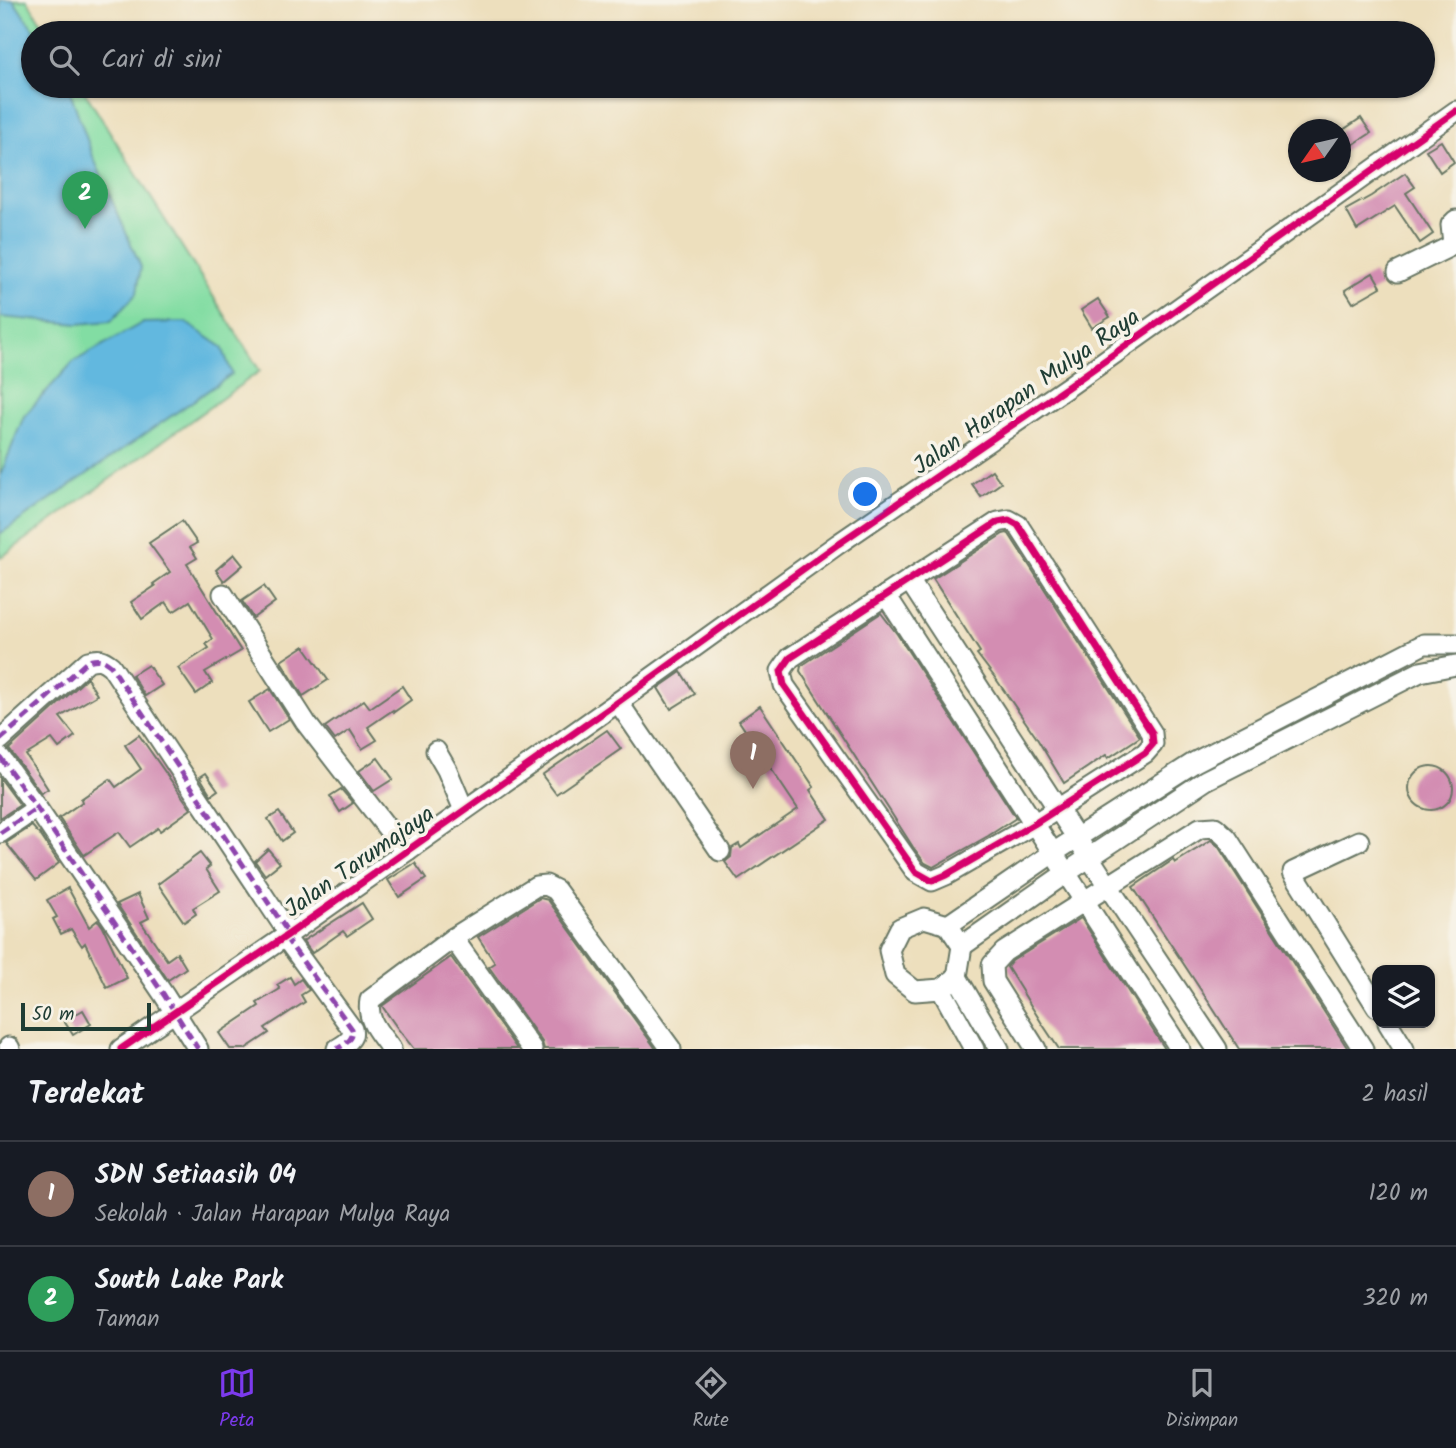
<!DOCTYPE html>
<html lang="id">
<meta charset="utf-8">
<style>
:root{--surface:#171b24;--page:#242831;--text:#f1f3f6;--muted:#9ea1a6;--line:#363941;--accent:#7c3aed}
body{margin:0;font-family:Kalam,sans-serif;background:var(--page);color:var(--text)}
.controls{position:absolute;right:21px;bottom:21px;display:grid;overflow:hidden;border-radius:14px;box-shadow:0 2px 5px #0004}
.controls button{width:63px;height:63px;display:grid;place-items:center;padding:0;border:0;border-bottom:2px solid var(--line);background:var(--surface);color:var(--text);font:35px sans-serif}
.compass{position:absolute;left:1288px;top:119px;width:63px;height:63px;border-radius:50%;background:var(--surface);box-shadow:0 2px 5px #0004;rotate:236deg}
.scale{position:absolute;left:21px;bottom:18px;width:130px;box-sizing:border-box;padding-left:7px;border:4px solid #1f3d34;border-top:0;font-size:19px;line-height:24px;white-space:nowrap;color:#1f3d34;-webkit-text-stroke:5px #f7f3e8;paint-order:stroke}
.you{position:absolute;left:866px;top:495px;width:24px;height:24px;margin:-18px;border:5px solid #fff;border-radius:50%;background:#1a73e8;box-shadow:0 0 0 10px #1a73e833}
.badge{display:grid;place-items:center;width:46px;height:46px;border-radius:50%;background:var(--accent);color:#fff;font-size:23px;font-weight:700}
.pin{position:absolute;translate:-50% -58px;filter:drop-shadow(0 2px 4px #0008)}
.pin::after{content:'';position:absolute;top:37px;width:24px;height:21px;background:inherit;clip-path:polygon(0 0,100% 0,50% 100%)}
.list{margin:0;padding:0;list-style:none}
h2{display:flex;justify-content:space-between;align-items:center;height:91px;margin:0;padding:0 28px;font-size:30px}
h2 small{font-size:23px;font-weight:400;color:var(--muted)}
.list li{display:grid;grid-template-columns:46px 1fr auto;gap:21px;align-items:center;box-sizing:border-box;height:105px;padding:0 28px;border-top:2px solid var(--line)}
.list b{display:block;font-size:26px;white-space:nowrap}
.list p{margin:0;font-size:23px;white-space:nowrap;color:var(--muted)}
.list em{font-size:23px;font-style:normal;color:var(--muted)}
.icon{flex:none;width:38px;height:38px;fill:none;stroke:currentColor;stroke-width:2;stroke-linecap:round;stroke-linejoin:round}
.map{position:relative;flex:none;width:1456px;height:1049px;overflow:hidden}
.search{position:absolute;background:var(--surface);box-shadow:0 2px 5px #0004;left:21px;right:21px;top:21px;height:77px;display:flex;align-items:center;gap:18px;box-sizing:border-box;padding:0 24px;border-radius:38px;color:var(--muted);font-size:26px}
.sheet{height:301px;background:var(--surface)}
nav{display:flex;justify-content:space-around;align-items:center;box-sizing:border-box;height:98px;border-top:2px solid var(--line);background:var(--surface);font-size:19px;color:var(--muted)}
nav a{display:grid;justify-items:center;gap:4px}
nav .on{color:var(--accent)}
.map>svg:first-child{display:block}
.green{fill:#82dda3;stroke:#508d6c;stroke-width:2}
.water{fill:#62b8df;stroke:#407a8a;stroke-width:2}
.building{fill:#d38db2}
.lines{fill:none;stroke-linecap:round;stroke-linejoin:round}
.minor-casing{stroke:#677664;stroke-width:23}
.minor{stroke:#fff;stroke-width:19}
.quiet{stroke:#8e44ad;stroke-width:5;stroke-dasharray:10 5;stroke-linecap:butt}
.cycleway-casing{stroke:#f7f3e8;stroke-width:11}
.cycleway{stroke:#d6006c;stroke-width:7}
.labels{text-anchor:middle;stroke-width:7;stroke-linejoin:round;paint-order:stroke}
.street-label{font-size:24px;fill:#1f3d34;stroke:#f7f3e8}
</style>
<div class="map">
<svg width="1456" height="1049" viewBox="0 0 1456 1049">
<rect width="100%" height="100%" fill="#f7f3e8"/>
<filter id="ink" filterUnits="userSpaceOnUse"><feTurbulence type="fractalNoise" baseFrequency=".0143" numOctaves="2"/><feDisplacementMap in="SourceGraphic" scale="14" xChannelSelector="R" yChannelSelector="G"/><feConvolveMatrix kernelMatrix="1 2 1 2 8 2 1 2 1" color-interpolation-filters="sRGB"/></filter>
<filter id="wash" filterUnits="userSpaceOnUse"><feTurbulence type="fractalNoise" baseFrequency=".00686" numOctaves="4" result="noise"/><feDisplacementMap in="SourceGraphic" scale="28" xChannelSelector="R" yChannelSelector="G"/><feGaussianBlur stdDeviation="1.57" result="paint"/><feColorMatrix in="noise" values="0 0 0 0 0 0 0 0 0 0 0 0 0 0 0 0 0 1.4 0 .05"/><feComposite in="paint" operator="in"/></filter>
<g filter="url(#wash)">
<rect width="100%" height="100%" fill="#eddfbd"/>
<path class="green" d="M0 0H27L48 33H33V86H81L260 371 0 558Z"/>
<g class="water">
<path d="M0 0H13L36 33H33V86H68L94 159 141 267 137 293 111 321 78 324 0 317Z"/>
<path d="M185 322 222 347 232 374 0 534V476L24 416 73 362 142 323Z"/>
</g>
<g id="blocks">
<g class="building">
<path d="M1361 118 1371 133 1340 153V132Z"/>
<path d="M1441 141 1454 162 1440 172 1426 150Z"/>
<path d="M1405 173 1415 187 1406 193 1433 234 1420 243 1395 206 1357 230 1346 210 1371 196Z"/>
<path d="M1373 273 1381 287 1353 303 1345 290Z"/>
<path d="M1098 299 1110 317 1092 328 1081 310Z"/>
<path d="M992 470 1001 483 981 497 972 484Z"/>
<path d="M182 521 197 543 190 547 197 558 187 564 241 651 205 672 212 683 196 694 178 668 209 648 206 644 213 639 190 601 173 612 166 602 142 619 131 602 155 586 153 584 170 572 149 543Z"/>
<path d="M1007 533 1009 534 1140 737 1108 758 1106 755 1064 783 1036 737 996 679 977 654 980 652 933 579 1003 534Z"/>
<path d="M234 554 243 565 224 581 216 570Z"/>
<path d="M264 586 275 602 253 618 242 601Z"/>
<path d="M881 613 897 634 1016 818 988 836 933 867 925 863 913 847 800 671 801 666Z"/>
<path d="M304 646 328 680 303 696 281 661Z"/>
<path d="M148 665 162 685 145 696 132 675Z"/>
<path d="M681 672 695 694 671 709 658 688Z"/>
<path d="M87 678 97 695 60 717 75 736 59 748 52 739 26 755 48 789 41 793 9 749Z"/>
<path d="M402 686 411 700 394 712 393 710 368 727 377 740 362 749 350 730 335 740 325 727 364 700 370 708Z"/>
<path d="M270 689 289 719 268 732 249 702Z"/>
<path d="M760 706 814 787 810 790 829 819 738 880 725 862 731 857 732 848 739 844 741 848 798 809 739 721Z"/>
<path d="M607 730 621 749 556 794 542 775Z"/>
<path d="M139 735 191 809 160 831 158 828 130 847 119 832 84 855 59 818 82 802 81 799 110 779 116 787 141 769 125 745Z"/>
<path d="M378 758 393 779 374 791 359 771Z"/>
<circle cx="1431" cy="788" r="22"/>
<path d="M206 773 218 790 211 795 200 777Z"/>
<path d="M0 778 20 805 0 818Z"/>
<path d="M341 789 353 803 340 812 330 796Z"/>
<path d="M279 812 293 833 282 841 268 819Z"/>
<path d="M32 826 38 833H39L59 863 36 880 6 843Z"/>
<path d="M1211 840 1218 846 1348 1049H1239L1212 1007 1133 887 1173 860 1175 863Z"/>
<path d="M268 849 280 863 265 875 255 861Z"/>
<path d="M200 853 210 866 206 869 220 891 193 908 196 914 184 922 158 884Z"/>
<path d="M415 863 426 879 399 897 388 880Z"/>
<path d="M68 888 89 927 98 920 103 927 127 978 107 988 85 943 82 946 71 929 61 934 53 919 57 917 47 900Z"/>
<path d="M138 894 149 918 141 922 167 960 177 953 186 968 168 980 117 904Z"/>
<path d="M540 898 548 900 656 1049H544L542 1042 489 967 495 963 478 937Z"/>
<path d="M362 903 372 919 347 936 343 931 312 953 303 941Z"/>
<path d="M1081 918 1165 1049H1059L1041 1022 1007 967 1012 961Z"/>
<path d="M451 957 517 1049H414L398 1029 382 1006Z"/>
<path d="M290 977 294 984 301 979 309 990 301 995 305 1002 265 1028 269 1033 245 1049H230L219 1033 259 1006 257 1003 280 989 277 985Z"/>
<path d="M83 1010 91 1024 73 1035 64 1021Z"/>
</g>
</g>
</g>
<g filter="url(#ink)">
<use href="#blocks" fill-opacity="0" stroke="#677664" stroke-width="2"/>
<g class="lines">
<defs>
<g id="minor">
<path d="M1398 272 1451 246 1453 244 1451 225 1456 220"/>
<path d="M1009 520 1018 525 1152 733 1153 744 1145 753 1034 824 946 875 932 881 916 872 784 685 781 671 790 658 998 522Z"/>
<path d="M909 580 1108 886 1217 1049"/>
<path d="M223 594 306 723 401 846 408 850"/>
<path d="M886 595 1180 1049"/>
<path d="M618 702 720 851"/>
<path d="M0 740 88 661C99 658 102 659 111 666L289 934"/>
<path d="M436 751 447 770 464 810"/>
<path d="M0 757 37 808 164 995 198 1049"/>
<path d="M0 833 37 808"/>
<path d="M1359 841 1293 872 1377 1007"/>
<path d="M924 918 948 925 962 946 957 977 941 989 915 991 895 975 889 950 900 928Z"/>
<path d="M948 925 1053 853 1195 762 1424 644H1456"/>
<path d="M285 937 352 1029C355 1039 345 1044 337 1049"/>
<path d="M453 938 532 1049"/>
<path d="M962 946 1066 873 1206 780 1420 672 1456 665"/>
<path d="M957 977 999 1049"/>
<path d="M941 989 974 1049"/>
<path d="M1388 1023 1404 1049"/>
<path d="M9 1047 10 1049"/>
<path d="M121 1049 289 934 618 702 838 544 1069 386 1456 111"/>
<path d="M391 1049C380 1033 366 1021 370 1000L453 938 536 886 546 885 556 890 671 1049"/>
<path d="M1036 1049 993 981 992 965 1004 952 1200 828 1215 827 1227 838 1363 1049"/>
</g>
</defs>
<use href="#minor" class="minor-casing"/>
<use href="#minor" class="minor"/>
<g class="quiet">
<path d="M0 740 88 661C99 658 102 659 111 666L289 934"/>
<path d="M0 757 37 808 164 995 198 1049"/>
<path d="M0 833 37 808"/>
<path d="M285 937 352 1029C355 1039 345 1044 337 1049"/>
</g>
<defs>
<g id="cycleway">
<path d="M1009 520 1018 525 1152 733 1153 744 1145 753 1034 824 946 875 932 881 916 872 784 685 781 671 790 658 998 522Z"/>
<path d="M121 1049 289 934 618 702 838 544 1069 386 1456 111"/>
</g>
</defs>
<use href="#cycleway" class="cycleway-casing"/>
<use href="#cycleway" class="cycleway"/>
</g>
</g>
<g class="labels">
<g class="street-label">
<text transform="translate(1026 391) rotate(-35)" y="8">Jalan Harapan Mulya Raya</text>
<text transform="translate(359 861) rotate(-35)" y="8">Jalan Tarumajaya</text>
</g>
</g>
</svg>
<div class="controls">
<button><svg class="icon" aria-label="layers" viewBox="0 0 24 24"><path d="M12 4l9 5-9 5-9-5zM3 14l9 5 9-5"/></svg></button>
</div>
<svg class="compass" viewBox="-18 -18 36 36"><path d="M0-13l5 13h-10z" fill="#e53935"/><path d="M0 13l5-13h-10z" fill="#9ea1a6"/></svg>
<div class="scale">50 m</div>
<div class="you"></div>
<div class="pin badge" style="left:753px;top:789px;background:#8d6e63">1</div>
<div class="pin badge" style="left:85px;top:229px;background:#2e9e5b">2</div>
<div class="search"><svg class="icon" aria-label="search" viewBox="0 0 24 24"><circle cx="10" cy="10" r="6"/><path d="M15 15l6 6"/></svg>Cari di sini</div>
</div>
<section class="sheet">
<h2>Terdekat<small>2 hasil</small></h2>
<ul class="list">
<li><span class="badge" style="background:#8d6e63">1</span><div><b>SDN Setiaasih 04</b><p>Sekolah · Jalan Harapan Mulya Raya</p></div><em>120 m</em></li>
<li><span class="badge" style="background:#2e9e5b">2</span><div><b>South Lake Park</b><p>Taman</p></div><em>320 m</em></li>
</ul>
</section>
<nav>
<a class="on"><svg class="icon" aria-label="map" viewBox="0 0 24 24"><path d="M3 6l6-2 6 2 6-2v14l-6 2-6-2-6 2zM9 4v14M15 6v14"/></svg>Peta</a>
<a><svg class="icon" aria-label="directions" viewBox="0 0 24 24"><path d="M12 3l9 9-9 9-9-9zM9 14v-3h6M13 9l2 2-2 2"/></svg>Rute</a>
<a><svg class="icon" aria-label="saved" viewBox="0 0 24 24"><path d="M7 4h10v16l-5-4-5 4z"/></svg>Disimpan</a>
</nav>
